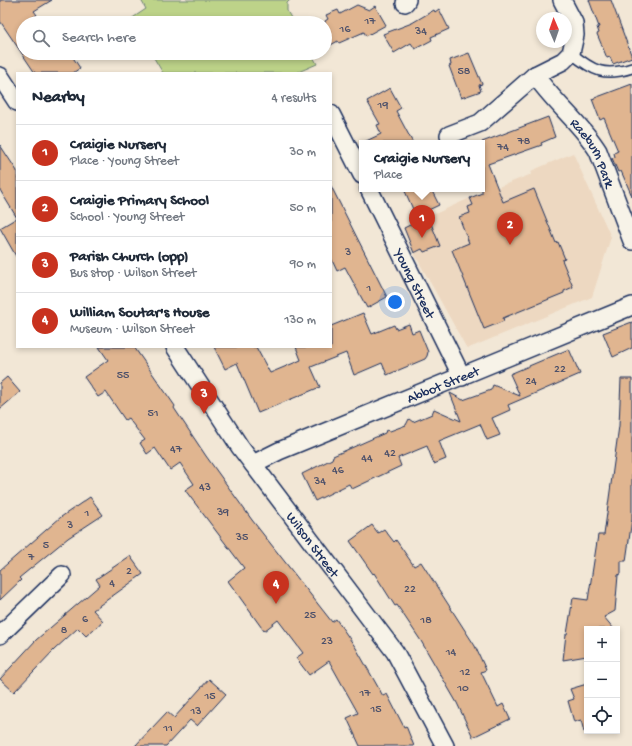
<!DOCTYPE html>
<meta charset="utf-8">
<style>
:root{--surface:#fff;--page:#f6f6f7;--text:#1f2937;--muted:#747a83;--line:#e0e1e3;--accent:#c8321e}
body{margin:0;font-family:"Gochi Hand",sans-serif;background:var(--page);color:var(--text)}
.controls{position:absolute;right:12px;bottom:12px;display:grid;overflow:hidden;border-radius:0px;box-shadow:0 2px 6px #0003}
.controls button{width:36px;height:36px;display:grid;place-items:center;padding:0;border:0;border-bottom:1px solid var(--line);background:var(--surface);color:var(--text);font:20px sans-serif}
.compass{position:absolute;left:536px;top:12px;width:36px;height:36px;border-radius:50%;background:var(--surface);box-shadow:0 2px 6px #0003;rotate:358deg}
.you{position:absolute;left:395px;top:302px;width:14px;height:14px;margin:-10px;border:3px solid #fff;border-radius:50%;background:#1a73e8;box-shadow:0 0 0 6px #1a73e833}
.badge{display:grid;place-items:center;width:26px;height:26px;border-radius:50%;background:var(--accent);color:#fff;font-size:13px;font-weight:700}
.pin{position:absolute;translate:-50% -33px;filter:drop-shadow(0 1px 2px #0008)}
.pin::after{content:'';position:absolute;top:21px;width:14px;height:12px;background:inherit;clip-path:polygon(0 0,100% 0,50% 100%)}
.popup{position:absolute;left:359px;top:140px;width:126px;height:52px;box-sizing:border-box;display:grid;place-content:center;border-radius:0px;background:var(--surface);filter:drop-shadow(0 1px 3px #0005);font-size:13px;white-space:nowrap;color:var(--muted)}
.popup b{font-size:15px;color:var(--text)}
.popup::after{content:'';position:absolute;left:50%;top:100%;margin-left:-8px;border:8px solid transparent;border-top-color:var(--surface)}
.list{margin:0;padding:0;list-style:none}
h2{display:flex;justify-content:space-between;align-items:center;height:52px;margin:0;padding:0 16px;font-size:17px}
h2 small{font-size:13px;font-weight:400;color:var(--muted)}
.list li{display:grid;grid-template-columns:26px 1fr auto;gap:12px;align-items:center;box-sizing:border-box;height:56px;padding:0 16px;border-top:1px solid var(--line)}
.list b{display:block;font-size:15px;white-space:nowrap}
.list p{margin:0;font-size:13px;white-space:nowrap;color:var(--muted)}
.list em{font-size:13px;font-style:normal;color:var(--muted)}
.icon{flex:none;width:22px;height:22px;fill:none;stroke:currentColor;stroke-width:2;stroke-linecap:round;stroke-linejoin:round}
.map{position:relative;flex:none;width:632px;height:746px;overflow:hidden}
.search{position:absolute;background:var(--surface);box-shadow:0 2px 6px #0003;left:16px;top:16px;width:316px;height:44px;display:flex;align-items:center;gap:10px;box-sizing:border-box;padding:0 14px;border-radius:22px;color:var(--muted);font-size:15px}
.panel{position:absolute;background:var(--surface);box-shadow:0 2px 6px #0003;left:16px;top:72px;width:316px;height:276px;border-radius:0px}
.map>svg:first-child{display:block}
.built{fill:#edd8c1}
.green{fill:#bdd389;stroke:#6c8174}
.building{fill:#e0b590;stroke:#1b2f5e}
.lines{fill:none;stroke-linecap:round;stroke-linejoin:round}
.lane-casing{stroke:#1b2f5e;stroke-width:12}
.street-casing{stroke:#1b2f5e;stroke-width:20}
.lane{stroke:#f7f3e8;stroke-width:9}
.street{stroke:#f7f3e8;stroke-width:17}
.labels{text-anchor:middle;stroke-width:3.5;stroke-linejoin:round;paint-order:stroke}
.number-label{font-size:12px;fill:#4c506a}
.street-label{font-size:14px;fill:#1b2f5e;stroke:#f7f3e8}
</style>
<div class="map">
<svg width="632" height="746" viewBox="0 0 632 746">
<rect width="100%" height="100%" fill="#f2e7d6"/>
<filter id="ink" filterUnits="userSpaceOnUse"><feTurbulence type="fractalNoise" baseFrequency=".025" numOctaves="2"/><feDisplacementMap in="SourceGraphic" scale="8" xChannelSelector="R" yChannelSelector="G"/><feConvolveMatrix kernelMatrix="1 2 1 2 8 2 1 2 1" color-interpolation-filters="sRGB"/></filter>
<g filter="url(#ink)">
<path class="built" d="M573 153 611 237 592 297 469 348 466 347 414 253 404 228 470 198 532 174 531 171Z"/>
<g class="green">
<path d="M141 0H290L287 3V11L294 23H133L131 19 146 9Z"/>
<path d="M151 53H311L317 64 296 73H163Z"/>
</g>
<g class="building">
<path d="M0 0H52L34 11 37 15 23 23V53H70L80 68 73 73H35L0 21Z"/>
<path d="M589 0H611L632 57 613 64 610 57 607 58 597 34 599 33 597 27H599Z"/>
<path d="M357 5 369 10 375 6 386 25 366 36 364 32 339 43 338 41 325 48V21L328 19 326 15 338 10 340 14Z"/>
<path d="M439 9 449 29 431 37 432 40 415 49 411 43 394 53 383 34 412 23 434 10 435 12Z"/>
<path d="M469 53 482 84 479 85 481 91 461 98 449 66 451 65 450 60Z"/>
<path d="M632 84V196L621 171 618 172 612 158 615 157 614 153 618 151 604 118 600 120 592 99Z"/>
<path d="M390 88 401 108 396 111 413 143H362L381 134 377 125 380 124 367 101Z"/>
<path d="M548 117 555 137 541 143 542 145 488 164 503 202 534 189 556 243 558 242 565 259 562 260 573 287 564 291V293L503 318 504 321 484 329 452 250 469 243 459 217 470 213 468 207 473 205 470 198 482 193V142Z"/>
<path d="M0 145 17 171V258L0 228 17 218 0 190Z"/>
<path d="M331 186 387 297 367 308 345 267 337 271 331 258Z"/>
<path d="M404 189H431L439 205 416 216Z"/>
<path d="M428 216 440 246 424 252 422 249 414 253 404 228Z"/>
<path d="M363 313 372 334 394 325 396 329 409 324 412 333 419 330 428 352 427 356 425 359 387 375 382 363 354 375 346 353 311 367 320 387 258 413 237 363 225 369 214 347H256L270 373 301 360 296 347H331V326Z"/>
<path d="M632 322V348L613 357 603 333Z"/>
<path d="M99 347H134L175 406 174 408 206 456 252 520 332 622 336 619 356 648 383 696 387 694 404 727 406 726 414 746H360L347 718 358 713 329 661 309 675 296 658 303 653 278 620 264 631 228 581 244 568 185 490 194 484 180 463 170 470 155 448 147 454 140 443 145 440 128 418 125 420 106 392 98 397 84 377 108 360Z"/>
<path d="M569 349 580 374 508 405 510 410 492 418 500 435 487 440 480 424 439 441 446 459 434 464 427 446 398 458 401 466 352 489 349 484 315 501 302 474 332 459 333 456 385 433 386 430 390 431 406 425 409 419 413 422 432 414 434 409 461 421 450 393 463 400 491 390 493 385 520 396 510 374Z"/>
<path d="M7 377 20 392 0 409V383Z"/>
<path d="M621 379H632V519L626 561H621V574L618 575 615 611 604 617 614 629H587V656L563 660 566 634H567L573 598 588 600 598 535H604L619 426Z"/>
<path d="M90 497 103 515 68 538 19 578 21 580 0 600V570L61 517Z"/>
<path d="M372 525 378 533 384 529 394 542 396 540 414 566 421 562 475 646 486 670 481 672 498 707 503 704 510 719 473 737 457 703 421 641 397 605 395 606 374 573 373 574 350 541Z"/>
<path d="M130 556 143 574 93 610 103 621 86 636 78 628 54 650 14 692 0 679 36 640 100 585 96 579Z"/>
<path d="M209 679 226 694 197 726 190 720 166 746H135L167 712 174 718Z"/>
<path d="M587 684V731L584 732 581 720 574 722 568 701 574 699 570 689Z"/>
</g>
<g class="lines">
<defs>
<path id="lane" d="M571 53C593 71 604 77 632 68"/>
<g id="street">
<path id="s1" d="M562 0 574 23 575 35 571 53 563 61 535 75C554 103 581 123 598 151L632 241"/>
<path d="M405 3 407 0"/>
<path d="M0 76 17 102"/>
<path d="M331 114 362 175"/>
<path d="M449 135 480 123 535 75"/>
<path id="s2" d="M369 189 462 377"/>
<path id="s3" d="M175 347 240 447 395 652 445 746"/>
<path id="s4" d="M253 464 279 451 632 306"/>
<path d="M0 635 62 575"/>
</g>
</defs>
<use href="#lane" class="lane-casing"/>
<use href="#street" class="street-casing"/>
<use href="#lane" class="lane"/>
<use href="#street" class="street"/>
</g>
</g>
<g class="labels">
<g class="number-label">
<text x="370" y="24">17</text>
<text x="345" y="32">16</text>
<text x="421" y="34">34</text>
<text x="464" y="74">58</text>
<text x="383" y="108">19</text>
<text x="524" y="144">78</text>
<text x="503" y="150">74</text>
<text x="348" y="255">3</text>
<text x="369" y="291">1</text>
<text x="560" y="372">22</text>
<text x="123" y="378">55</text>
<text x="531" y="384">24</text>
<text x="153" y="416">51</text>
<text x="176" y="452">47</text>
<text x="390" y="456">42</text>
<text x="367" y="461">44</text>
<text x="338" y="473">46</text>
<text x="320" y="484">34</text>
<text x="205" y="490">43</text>
<text x="223" y="515">39</text>
<text x="87" y="516">1</text>
<text x="70" y="528">3</text>
<text x="242" y="540">35</text>
<text x="46" y="548">5</text>
<text x="31" y="560">7</text>
<text x="129" y="574">2</text>
<text x="112" y="586">4</text>
<text x="410" y="592">22</text>
<text x="310" y="618">25</text>
<text x="85" y="622">6</text>
<text x="426" y="623">18</text>
<text x="64" y="633">8</text>
<text x="327" y="644">23</text>
<text x="451" y="655">14</text>
<text x="465" y="675">12</text>
<text x="463" y="691">10</text>
<text x="365" y="696">17</text>
<text x="210" y="699">15</text>
<text x="376" y="712">15</text>
<text x="196" y="714">13</text>
<text x="168" y="731">11</text>
</g>
<g class="street-label">
<text dy="5" stroke="none"><textPath href="#s1" startOffset="197">Raeburn Park</textPath></text>
<text dy="5" stroke="none"><textPath href="#s2" startOffset="105">Young Street</textPath></text>
<text dy="5" stroke="none"><textPath href="#s4" startOffset="206">Abbot Street</textPath></text>
<text dy="5" stroke="none"><textPath href="#s3" startOffset="241">Wilson Street</textPath></text>
</g>
</g>
</svg>
<div class="controls">
<button>+</button>
<button>−</button>
<button><svg class="icon" aria-label="locate" viewBox="0 0 24 24"><circle cx="12" cy="12" r="6"/><path d="M12 2v4M12 18v4M2 12h4M18 12h4"/></svg></button>
</div>
<svg class="compass" viewBox="-18 -18 36 36"><path d="M0-13l5 13h-10z" fill="#e53935"/><path d="M0 13l5-13h-10z" fill="#747a83"/></svg>
<div class="you"></div>
<div class="pin badge" style="left:422px;top:238px">1</div>
<div class="popup"><b>Craigie Nursery</b>Place</div>
<div class="pin badge" style="left:510px;top:245px">2</div>
<div class="pin badge" style="left:204px;top:414px">3</div>
<div class="pin badge" style="left:276px;top:604px">4</div>
<div class="search"><svg class="icon" aria-label="search" viewBox="0 0 24 24"><circle cx="10" cy="10" r="6"/><path d="M15 15l6 6"/></svg>Search here</div>
<section class="panel">
<h2>Nearby<small>4 results</small></h2>
<ul class="list">
<li><span class="badge">1</span><div><b>Craigie Nursery</b><p>Place · Young Street</p></div><em>30 m</em></li>
<li><span class="badge">2</span><div><b>Craigie Primary School</b><p>School · Young Street</p></div><em>50 m</em></li>
<li><span class="badge">3</span><div><b>Parish Church (opp)</b><p>Bus stop · Wilson Street</p></div><em>90 m</em></li>
<li><span class="badge">4</span><div><b>William Soutar's House</b><p>Museum · Wilson Street</p></div><em>130 m</em></li>
</ul>
</section>
</div>
